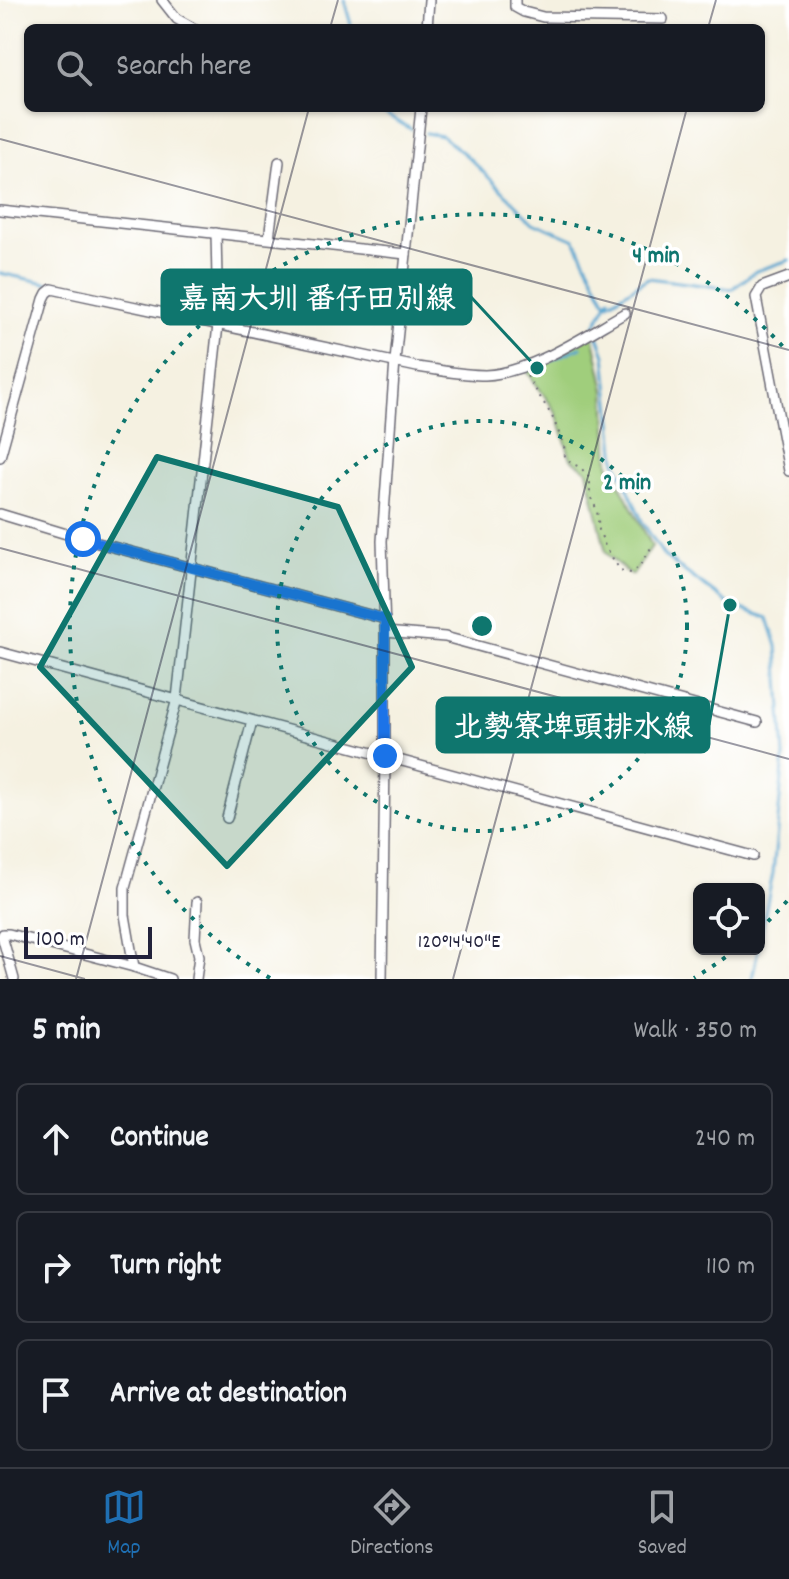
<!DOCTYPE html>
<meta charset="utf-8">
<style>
:root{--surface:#171b24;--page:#20242c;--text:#f1f3f6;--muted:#9ea1a6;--line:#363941;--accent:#1f6fb2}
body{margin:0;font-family:Dekko,"LXGW WenKai TC",sans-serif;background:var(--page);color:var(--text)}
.controls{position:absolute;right:24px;bottom:24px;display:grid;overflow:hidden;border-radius:12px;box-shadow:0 2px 6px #0004}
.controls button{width:72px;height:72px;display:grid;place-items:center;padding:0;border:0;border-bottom:2px solid var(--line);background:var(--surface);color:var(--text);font:40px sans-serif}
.scale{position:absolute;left:24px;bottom:20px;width:128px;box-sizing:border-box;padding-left:8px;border:4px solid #22223b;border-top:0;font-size:22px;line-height:28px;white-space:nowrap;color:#22223b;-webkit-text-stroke:6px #fff;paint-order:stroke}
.stop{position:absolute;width:24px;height:24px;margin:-18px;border:6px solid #1a73e8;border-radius:50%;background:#fff}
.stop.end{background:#1a73e8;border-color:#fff;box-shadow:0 2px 8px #0008}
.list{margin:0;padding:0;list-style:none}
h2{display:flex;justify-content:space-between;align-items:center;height:104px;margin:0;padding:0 32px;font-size:34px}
h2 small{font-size:26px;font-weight:400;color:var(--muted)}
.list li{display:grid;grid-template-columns:52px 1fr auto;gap:24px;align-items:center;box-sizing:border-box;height:112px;margin:0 16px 16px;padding:0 16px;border:2px solid var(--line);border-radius:12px}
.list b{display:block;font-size:30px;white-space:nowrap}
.list em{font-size:26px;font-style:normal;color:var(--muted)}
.icon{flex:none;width:44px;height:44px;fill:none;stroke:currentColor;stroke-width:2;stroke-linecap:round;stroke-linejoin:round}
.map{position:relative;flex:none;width:789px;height:979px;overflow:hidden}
.search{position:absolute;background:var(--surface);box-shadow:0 2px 6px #0004;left:24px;right:24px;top:24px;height:88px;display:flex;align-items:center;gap:20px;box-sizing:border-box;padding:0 28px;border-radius:12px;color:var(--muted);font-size:30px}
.sheet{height:488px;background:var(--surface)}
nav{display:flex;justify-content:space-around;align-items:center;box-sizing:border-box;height:112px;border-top:2px solid var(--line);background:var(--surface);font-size:22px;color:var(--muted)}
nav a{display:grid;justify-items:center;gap:4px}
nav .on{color:var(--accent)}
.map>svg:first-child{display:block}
.green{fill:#a0ce7c;stroke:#61785c;stroke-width:2}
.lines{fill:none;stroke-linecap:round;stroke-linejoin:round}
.stream{stroke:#56a4cf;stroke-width:3}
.minor-casing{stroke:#6c6a75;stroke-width:12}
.path{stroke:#6c6a75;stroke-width:2;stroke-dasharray:2 6;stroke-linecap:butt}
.minor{stroke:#fff;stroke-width:9}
.route{stroke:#1a73e8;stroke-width:10}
.marked{fill:#0f766e;fill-opacity:0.2;stroke:#0f766e;stroke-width:6;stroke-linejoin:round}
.ticks{fill:none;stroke:#22223b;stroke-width:2;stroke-opacity:0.45}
.ring{fill:none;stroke:#0f766e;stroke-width:4;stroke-dasharray:4 8}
.ticks-label{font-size:20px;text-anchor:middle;fill:#22223b;stroke:#fff;stroke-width:7;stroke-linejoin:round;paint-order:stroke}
.centre{fill:#0f766e;stroke:#fff;stroke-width:4}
.ring-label{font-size:24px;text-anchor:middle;font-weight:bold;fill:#0f766e;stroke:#fff;stroke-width:7;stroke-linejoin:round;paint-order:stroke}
.leader{fill:none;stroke:#0f766e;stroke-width:3}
.callout-dot{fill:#0f766e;stroke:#fff;stroke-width:3}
.callout{fill:#0f766e;stroke:#0f766e;stroke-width:3}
.callout-label{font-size:30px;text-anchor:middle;font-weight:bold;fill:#fff}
</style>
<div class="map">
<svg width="789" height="979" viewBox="0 0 789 979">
<rect width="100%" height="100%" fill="#fff"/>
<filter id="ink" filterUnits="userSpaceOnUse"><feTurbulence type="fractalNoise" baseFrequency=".0125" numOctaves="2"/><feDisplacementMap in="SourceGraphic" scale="16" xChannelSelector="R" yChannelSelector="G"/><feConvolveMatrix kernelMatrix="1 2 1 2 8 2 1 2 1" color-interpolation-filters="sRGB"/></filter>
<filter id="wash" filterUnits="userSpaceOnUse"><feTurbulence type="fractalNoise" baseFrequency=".006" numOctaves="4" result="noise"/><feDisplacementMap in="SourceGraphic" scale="32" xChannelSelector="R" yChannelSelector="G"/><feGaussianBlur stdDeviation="1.8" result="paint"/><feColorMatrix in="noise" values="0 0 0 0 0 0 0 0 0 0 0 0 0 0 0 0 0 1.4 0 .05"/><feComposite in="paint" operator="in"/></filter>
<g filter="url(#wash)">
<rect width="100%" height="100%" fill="#f5f1e1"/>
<path class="green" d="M593 334 605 390 609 464 652 546 633 575 623 569 606 553 587 470 571 459 556 412 526 370Z"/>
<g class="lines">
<g class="stream">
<path d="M344 0 352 28"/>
<path d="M381 108 383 113 411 129"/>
<path d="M426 133 442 136 467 156 534 222 575 240 607 304"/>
<path d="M0 273 55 285"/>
<path d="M609 303 648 278 732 289 756 271 789 260"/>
<path d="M595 325 610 298"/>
<path d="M598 336 605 355 616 461 643 523 664 556 730 605 768 618 777 646 784 757 773 873 759 943"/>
<path d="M530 369 581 347"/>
<path d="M752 979 758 949"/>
</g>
</g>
</g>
<g filter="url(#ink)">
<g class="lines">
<defs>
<g id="minor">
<path d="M162 0 177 19 193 28"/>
<path d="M515 0V7L524 12 543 17 663 19"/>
<path d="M427 28 429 0"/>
<path d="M0 210 406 254"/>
<path d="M269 238 279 162"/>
<path d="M789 277 762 287 756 297 789 471"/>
<path d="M0 457 44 299 47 293 52 289 417 367C440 370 462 375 485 375 531 373 586 335 625 313"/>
<path d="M0 514 83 539 385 619"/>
<path d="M385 632 445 637 757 722"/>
<path d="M0 652 753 856"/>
<path d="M227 818 252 721"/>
<path d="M134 967 125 915V888L177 699 218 325 216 233"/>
<path d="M14 979 2 936 3 934H9L134 967 170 979"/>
<path d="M196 979 199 956 195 939 197 902"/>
<path d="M382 979 385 756V632L382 541 395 361 421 108"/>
</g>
</defs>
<use href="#minor" class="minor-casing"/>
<path class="path" d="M527 376 552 416 564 445 565 457 570 462 581 468 590 478V496L597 510 599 530 605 546 620 570 631 573 641 565 652 546"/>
<use href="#minor" class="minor"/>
</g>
</g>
<g class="lines" filter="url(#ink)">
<path class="route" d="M83 539 385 619V756"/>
</g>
<path class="marked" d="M157 457 338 507 412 667 227 866 40 667Z"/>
<path class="ticks" d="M330 28 338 0M708 28 716 0M0 139 789 350M0 548 789 759M0 956 85 979M76 979 309 108M453 979 687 108"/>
<g class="ring">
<circle cx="482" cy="626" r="205"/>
<path d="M787 901A411 411 0 0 1 760 929M735 950A411 411 0 0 1 694 978M270 978A411 411 0 1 1 787 351"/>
</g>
<g class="ticks-label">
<text x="459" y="947">120°14'40"E</text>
</g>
<circle cx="482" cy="626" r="12" class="centre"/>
<g class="ring-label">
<text x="656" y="262">4 min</text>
<text x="627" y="489">2 min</text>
</g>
<path class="leader" d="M537 368L471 297M730 605L709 725"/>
<g class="callout-dot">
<circle cx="537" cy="368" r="8"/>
<circle cx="730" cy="605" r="8"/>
</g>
<g class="callout">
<rect x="162" y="270" width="309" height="54" rx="8"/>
<rect x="437" y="698" width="272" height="54" rx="8"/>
</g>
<g class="callout-label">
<text x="317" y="308">嘉南大圳 番仔田別線</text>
<text x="573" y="736">北勢寮埤頭排水線</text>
</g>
</svg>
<div class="controls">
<button><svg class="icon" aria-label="locate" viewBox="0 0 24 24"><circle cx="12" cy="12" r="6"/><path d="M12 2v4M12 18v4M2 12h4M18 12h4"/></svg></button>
</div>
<div class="scale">100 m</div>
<div class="stop" style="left:83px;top:539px"></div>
<div class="stop end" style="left:385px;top:756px"></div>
<div class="search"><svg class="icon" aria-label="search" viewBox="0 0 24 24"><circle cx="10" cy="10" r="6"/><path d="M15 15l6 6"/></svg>Search here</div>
</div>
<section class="sheet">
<h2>5 min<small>Walk · 350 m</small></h2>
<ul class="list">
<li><svg class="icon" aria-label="ahead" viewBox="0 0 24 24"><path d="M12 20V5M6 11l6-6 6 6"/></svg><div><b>Continue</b></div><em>240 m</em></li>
<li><svg class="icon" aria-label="right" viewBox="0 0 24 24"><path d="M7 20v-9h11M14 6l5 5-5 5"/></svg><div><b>Turn right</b></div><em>110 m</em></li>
<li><svg class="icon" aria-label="arrive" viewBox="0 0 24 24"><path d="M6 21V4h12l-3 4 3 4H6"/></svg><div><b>Arrive at destination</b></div></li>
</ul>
</section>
<nav>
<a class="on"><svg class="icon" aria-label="map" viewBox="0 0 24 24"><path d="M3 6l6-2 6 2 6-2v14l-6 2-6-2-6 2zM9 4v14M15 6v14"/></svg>Map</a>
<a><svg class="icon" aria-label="directions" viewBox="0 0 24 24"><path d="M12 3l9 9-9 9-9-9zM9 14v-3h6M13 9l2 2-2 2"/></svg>Directions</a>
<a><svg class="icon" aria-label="saved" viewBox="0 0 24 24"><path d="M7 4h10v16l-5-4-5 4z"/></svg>Saved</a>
</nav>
